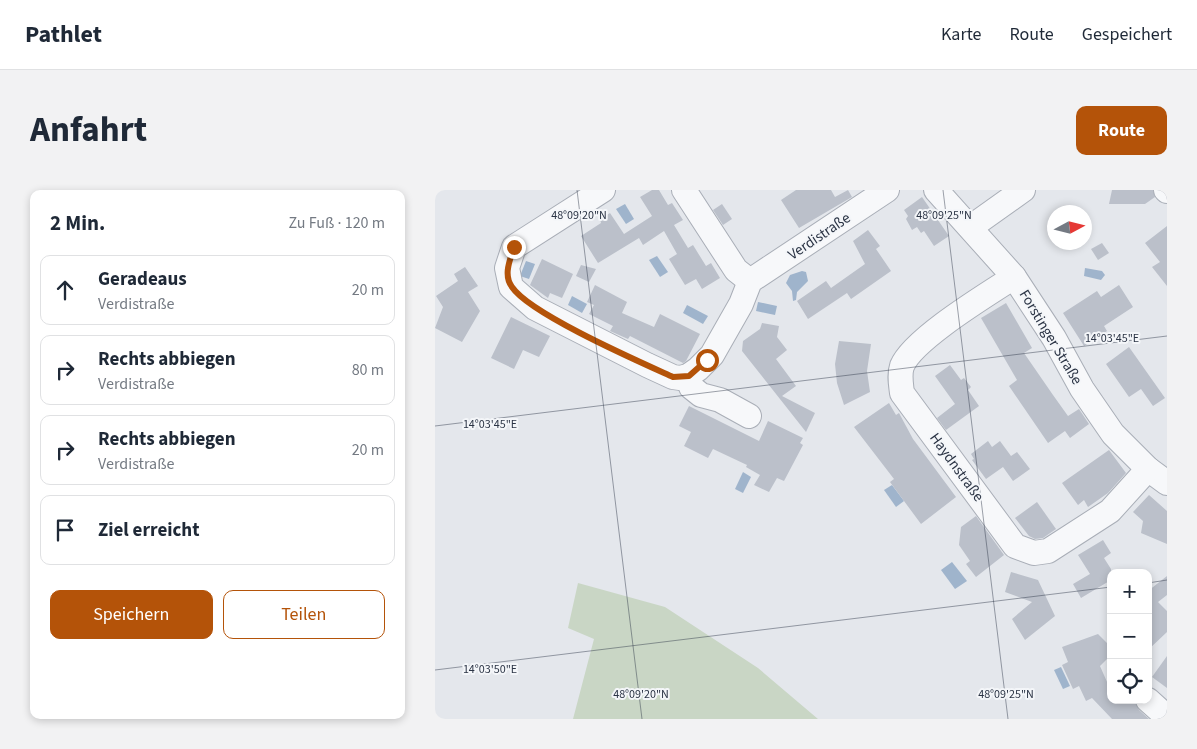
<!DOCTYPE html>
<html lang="de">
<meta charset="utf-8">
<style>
:root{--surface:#fff;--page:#f2f2f3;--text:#1f2937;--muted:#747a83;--line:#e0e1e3;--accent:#b45309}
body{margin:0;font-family:"Source Sans 3",sans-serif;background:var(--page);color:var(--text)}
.controls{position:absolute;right:15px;bottom:15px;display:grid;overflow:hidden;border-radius:10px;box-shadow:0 2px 8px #0003}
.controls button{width:45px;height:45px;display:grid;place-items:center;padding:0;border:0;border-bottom:1px solid var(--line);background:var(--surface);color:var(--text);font:25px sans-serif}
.compass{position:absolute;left:612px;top:15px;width:45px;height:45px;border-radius:50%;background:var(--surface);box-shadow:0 2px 8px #0003;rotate:83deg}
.stop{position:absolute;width:15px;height:15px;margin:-11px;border:4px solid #b45309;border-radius:50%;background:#fff}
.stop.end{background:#b45309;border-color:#fff;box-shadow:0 1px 5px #0008}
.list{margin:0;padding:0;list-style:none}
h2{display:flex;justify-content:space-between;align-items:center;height:65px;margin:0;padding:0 20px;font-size:21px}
h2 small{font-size:16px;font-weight:400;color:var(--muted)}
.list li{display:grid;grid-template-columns:32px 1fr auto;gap:15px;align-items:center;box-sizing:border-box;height:70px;margin:0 10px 10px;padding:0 10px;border:1px solid var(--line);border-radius:10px}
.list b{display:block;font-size:19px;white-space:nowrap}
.list p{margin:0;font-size:16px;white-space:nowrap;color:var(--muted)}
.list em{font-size:16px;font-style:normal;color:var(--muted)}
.actions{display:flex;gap:10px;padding:15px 20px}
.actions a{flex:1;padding:11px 0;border:1px solid var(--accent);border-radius:10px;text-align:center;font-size:18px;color:var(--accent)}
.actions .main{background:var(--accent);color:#fff}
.icon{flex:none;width:28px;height:28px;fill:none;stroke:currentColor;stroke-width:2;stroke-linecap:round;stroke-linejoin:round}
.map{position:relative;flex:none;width:732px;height:529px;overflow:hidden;border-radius:10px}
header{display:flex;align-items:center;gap:30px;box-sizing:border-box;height:70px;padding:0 25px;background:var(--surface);border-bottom:1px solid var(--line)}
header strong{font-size:24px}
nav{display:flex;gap:28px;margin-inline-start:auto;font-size:18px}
.intro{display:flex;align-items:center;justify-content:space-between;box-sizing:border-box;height:120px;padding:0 30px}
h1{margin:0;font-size:35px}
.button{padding:12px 22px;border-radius:10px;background:var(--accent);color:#fff;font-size:18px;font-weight:700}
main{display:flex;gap:30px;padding:0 30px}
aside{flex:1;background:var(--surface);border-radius:10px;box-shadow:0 2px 8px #0003}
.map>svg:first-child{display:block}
.green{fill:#c9d6c5}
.water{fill:#9fb4cc}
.building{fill:#bbc0ca}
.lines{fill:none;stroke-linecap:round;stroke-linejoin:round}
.minor-casing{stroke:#a9aeb7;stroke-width:26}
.minor{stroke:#f7f8fa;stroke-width:24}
.route{stroke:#b45309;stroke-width:6}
.ticks{fill:none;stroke:#2b3445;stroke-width:1;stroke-opacity:0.45}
.labels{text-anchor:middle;stroke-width:4;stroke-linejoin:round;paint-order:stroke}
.street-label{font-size:15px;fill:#2b3445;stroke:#f4f6f9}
.ticks-label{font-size:12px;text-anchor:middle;fill:#2b3445;stroke:#f4f6f9;stroke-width:4;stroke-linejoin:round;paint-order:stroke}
</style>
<header>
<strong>Pathlet</strong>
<nav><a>Karte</a><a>Route</a><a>Gespeichert</a></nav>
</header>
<div class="intro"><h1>Anfahrt</h1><a class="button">Route</a></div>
<main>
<aside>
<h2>2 Min.<small>Zu Fuß · 120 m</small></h2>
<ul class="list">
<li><svg class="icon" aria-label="ahead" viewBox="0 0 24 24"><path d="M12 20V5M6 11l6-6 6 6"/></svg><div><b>Geradeaus</b><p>Verdistraße</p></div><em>20 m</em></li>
<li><svg class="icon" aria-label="right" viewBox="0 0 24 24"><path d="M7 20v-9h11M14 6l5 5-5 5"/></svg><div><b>Rechts abbiegen</b><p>Verdistraße</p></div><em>80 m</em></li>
<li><svg class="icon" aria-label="right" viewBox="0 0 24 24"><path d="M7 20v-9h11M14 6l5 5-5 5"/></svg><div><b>Rechts abbiegen</b><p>Verdistraße</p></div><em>20 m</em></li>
<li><svg class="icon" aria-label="arrive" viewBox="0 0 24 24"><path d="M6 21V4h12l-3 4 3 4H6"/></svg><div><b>Ziel erreicht</b></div></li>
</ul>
<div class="actions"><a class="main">Speichern</a><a>Teilen</a></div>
</aside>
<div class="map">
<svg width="732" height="529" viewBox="0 0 732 529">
<rect width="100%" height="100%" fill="#e4e7ec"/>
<path class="green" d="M143 393 230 417 323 478 383 529H138L159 449 133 438Z"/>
<g class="water">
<path d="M190 14 199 29 191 34 181 19Z"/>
<path d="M222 66 233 82 225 87 214 70Z"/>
<path d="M91 71 100 74 94 89 85 86Z"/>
<path d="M650 78 667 81 670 85 666 90 649 86Z"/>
<path d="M367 81 371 82 373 91 362 102 361 110 358 111 357 101 351 93 355 85Z"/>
<path d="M137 106 152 114 147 123 133 115Z"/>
<path d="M323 112 342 116 340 125 321 121Z"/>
<path d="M252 115 273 126 268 134 248 123Z"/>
<path d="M308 282 316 287 308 303 300 299Z"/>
<path d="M457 295 469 311 461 317 449 300Z"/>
<path d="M517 372 532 391 520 399 506 380Z"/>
<path d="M626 477 635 496 628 499 619 480Z"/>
</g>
<g class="building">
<path d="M217 0H224L233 15 237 13 248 30 239 35 253 58 258 55 271 76 276 73 285 88 267 99 261 89 250 95 234 69 242 64 229 41 208 55 204 48 163 73 146 46 166 33 165 29 175 23 189 44 217 26 205 7Z"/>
<path d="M361 0H396L400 7 413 0 417 7 364 38 346 10Z"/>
<path d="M677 0H718L720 7 710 14H674Z"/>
<path d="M487 7 514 46 499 56 489 41 486 43 482 37 477 40 471 29 473 26 469 20Z"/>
<path d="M287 14 297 29 288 35 278 20Z"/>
<path d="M732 36V96L717 77 725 72 710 53Z"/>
<path d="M433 40 445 56 441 59 456 81 416 109 412 103 373 129 362 111 391 91 396 98 430 74 418 51Z"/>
<path d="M667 53 674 63 663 70 656 59Z"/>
<path d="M107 69 138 84 127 108 115 103 113 108 95 95Z"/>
<path d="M146 75 161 79 154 92 141 86Z"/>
<path d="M30 77 43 96 33 102 45 121 27 152 0 138 8 117 1 106 23 91 19 84Z"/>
<path d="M160 95 192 112 187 123 219 137 225 124 265 144 251 171 248 173 195 146 193 149 175 141 178 136 154 124 159 115 152 112Z"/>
<path d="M684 95 698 117 669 136 672 141 649 156 628 123 662 101 666 107Z"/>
<path d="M571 113 597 158 589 163 618 205 633 226 644 219 654 234 635 248 630 241 613 253 574 196 582 190 546 128Z"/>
<path d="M76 127 115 146 104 167 88 160 79 179 56 168Z"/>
<path d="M327 133 344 136 342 147 352 160 341 169 361 196 347 206 380 223 371 242 307 161 308 151 325 139Z"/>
<path d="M404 151 436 154 432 181 435 202 409 215 402 193 400 174Z"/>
<path d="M694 157 730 208 718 216 706 199 694 207 671 174Z"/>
<path d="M515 175 526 190 529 188 536 197 533 200 544 216 511 240 502 228 520 214 500 186Z"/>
<path d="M454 213 461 225 464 223 478 249 521 307 486 334 455 292 459 289 419 237Z"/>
<path d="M254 216 324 251 333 231 368 248 365 253 368 255 349 291 342 288 334 302 319 295 325 285 311 277 312 275 278 259 273 268 249 256 256 242 244 236Z"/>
<path d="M553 251 557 257 565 251 576 266 582 262 595 279 578 291 568 277 551 289 537 270 539 269 536 264Z"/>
<path d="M674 260 691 283 673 303 653 317 649 310 643 315 627 293Z"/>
<path d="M714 305 732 321V354L706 343 708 331 698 322Z"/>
<path d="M602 312 621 339 608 348 600 349 594 346 580 328Z"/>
<path d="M541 326 569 365 541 387 531 374 535 371 524 355 526 337Z"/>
<path d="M668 350 676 363 669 368 676 379V390L646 408 638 394 655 384 643 365Z"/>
<path d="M576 382 603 390 620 426 590 450 577 429 597 412 570 402Z"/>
<path d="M732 386V405L723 412 732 421V442L713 460V401Z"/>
<path d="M663 444 676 457V465L665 476 676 501V510H700L704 520 714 529H677L657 508 651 511 644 496 638 499 627 475 633 472 627 457Z"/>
<path d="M732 466V498L717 487Z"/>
</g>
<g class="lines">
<defs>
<g id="minor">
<path d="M168 0 79 57 72 78 76 97 100 118 212 175 238 187 245 188 253 186 263 179 277 165 306 114 315 91 452 0"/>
<path d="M249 0 301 80 315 91"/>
<path d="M501 0 579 87 619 148 647 199 678 244 713 279 732 293"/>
<path d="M731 0 732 1"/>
<path d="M536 37 588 0"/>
<path d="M579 87C553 104 478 149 467 176 464 185 466 194 467 203L580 356 599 363 613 361 675 321 713 279"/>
<path d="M253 186 256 197 266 205 285 210 314 226"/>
<path d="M713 510 732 527"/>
</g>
</defs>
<use href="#minor" class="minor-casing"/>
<use href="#minor" class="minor"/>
</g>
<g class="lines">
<path class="route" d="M79 57C75 70 68 85 77 97 95 124 205 172 238 187L254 186 272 170"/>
</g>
<path class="ticks" d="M142 0 207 529M508 0 573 529M0 236 732 146M713 393 732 390M0 480 676 397"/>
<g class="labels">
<g class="street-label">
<text transform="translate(384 46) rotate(-34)" y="5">Verdistraße</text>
<text transform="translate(616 147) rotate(59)" y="5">Forstinger Straße</text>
<text transform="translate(522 277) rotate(54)" y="5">Haydnstraße</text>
</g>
</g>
<g class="ticks-label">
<text x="144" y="29">48°09'20"N</text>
<text x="509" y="29">48°09'25"N</text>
<text x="677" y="152">14°03'45"E</text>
<text x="55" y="238">14°03'45"E</text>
<text x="55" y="483">14°03'50"E</text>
<text x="206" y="508">48°09'20"N</text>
<text x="571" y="508">48°09'25"N</text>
</g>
</svg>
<div class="controls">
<button>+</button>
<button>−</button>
<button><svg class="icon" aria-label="locate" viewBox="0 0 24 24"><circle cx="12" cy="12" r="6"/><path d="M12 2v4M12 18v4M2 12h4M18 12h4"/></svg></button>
</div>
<svg class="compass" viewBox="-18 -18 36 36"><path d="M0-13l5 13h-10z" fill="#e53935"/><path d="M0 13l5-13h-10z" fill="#747a83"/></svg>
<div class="stop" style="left:272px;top:170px"></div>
<div class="stop end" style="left:79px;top:57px"></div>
</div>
</main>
